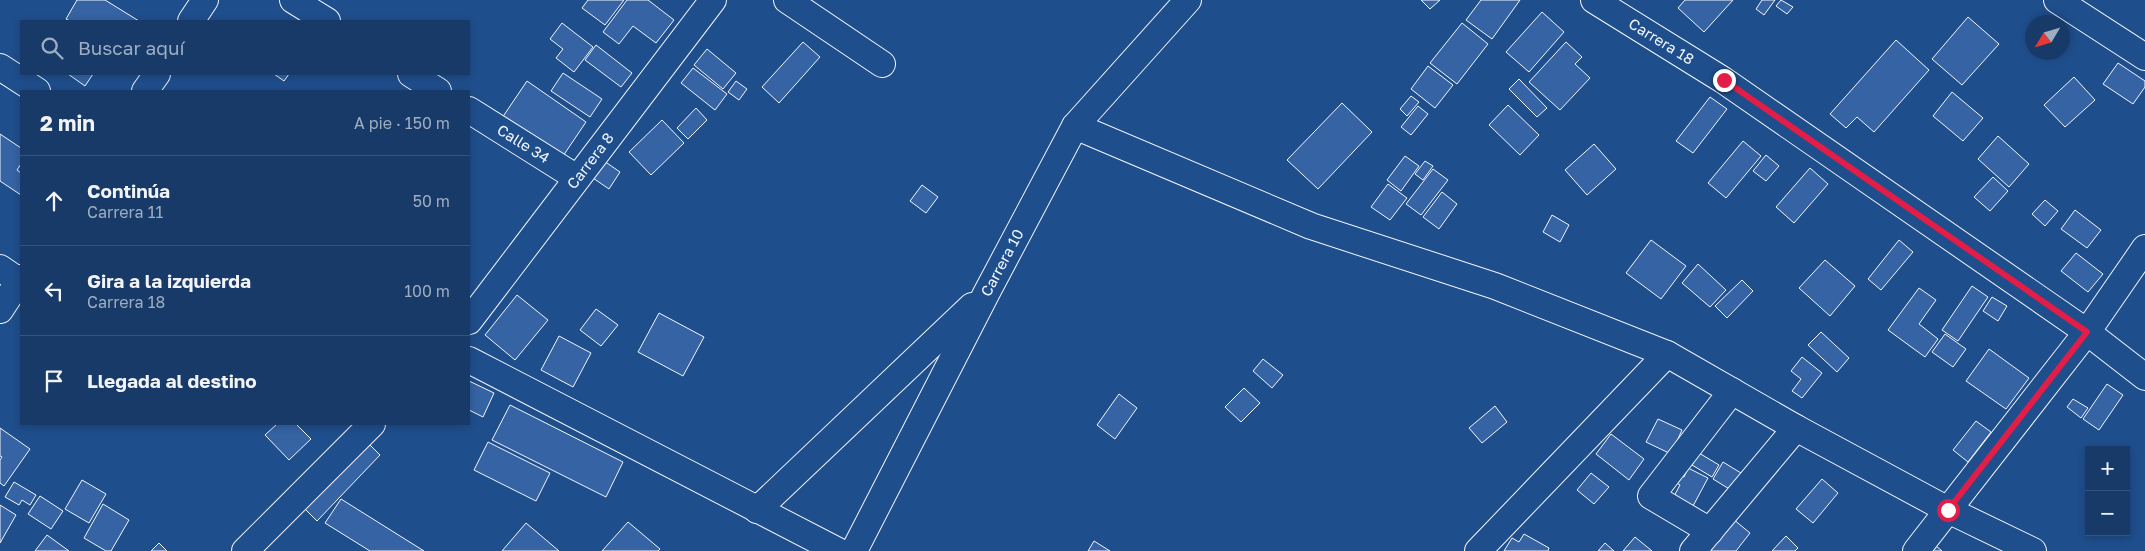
<!DOCTYPE html>
<html lang="es">
<meta charset="utf-8">
<style>
:root{--surface:#173a69;--page:#20416f;--text:#f1f3f6;--muted:#9eadc0;--line:#36547d}
body{margin:0;font-family:"Golos Text",sans-serif;background:var(--page);color:var(--text)}
.controls{position:absolute;right:15px;bottom:15px;display:grid;overflow:hidden;border-radius:0px;box-shadow:0 2px 8px #0003}
.controls button{width:45px;height:45px;display:grid;place-items:center;padding:0;border:0;border-bottom:1px solid var(--line);background:var(--surface);color:var(--text);font:25px sans-serif}
.compass{position:absolute;left:2025px;top:15px;width:45px;height:45px;border-radius:50%;background:var(--surface);box-shadow:0 2px 8px #0003;rotate:232deg}
.stop{position:absolute;width:15px;height:15px;margin:-11px;border:4px solid #e11d48;border-radius:50%;background:#fff}
.stop.end{background:#e11d48;border-color:#fff;box-shadow:0 1px 5px #0008}
.list{margin:0;padding:0;list-style:none}
h2{display:flex;justify-content:space-between;align-items:center;height:65px;margin:0;padding:0 20px;font-size:21px}
h2 small{font-size:16px;font-weight:400;color:var(--muted)}
.list li{display:grid;grid-template-columns:32px 1fr auto;gap:15px;align-items:center;box-sizing:border-box;height:90px;padding:0 20px;border-top:1px solid var(--line)}
.list b{display:block;font-size:19px;white-space:nowrap}
.list p{margin:0;font-size:16px;white-space:nowrap;color:var(--muted)}
.list em{font-size:16px;font-style:normal;color:var(--muted)}
.icon{flex:none;width:28px;height:28px;fill:none;stroke:currentColor;stroke-width:2;stroke-linecap:round;stroke-linejoin:round}
.map{position:relative;flex:none;width:2145px;height:551px;overflow:hidden}
.search{position:absolute;background:var(--surface);box-shadow:0 2px 8px #0003;left:20px;top:20px;width:450px;height:55px;display:flex;align-items:center;gap:12px;box-sizing:border-box;padding:0 18px;border-radius:0px;color:var(--muted);font-size:19px}
.panel{position:absolute;background:var(--surface);box-shadow:0 2px 8px #0003;left:20px;top:90px;width:450px;height:335px;border-radius:0px}
.map>svg:first-child{display:block}
.building{fill:#3563a3;stroke:#f2f6ff}
.lines{fill:none;stroke-linecap:round;stroke-linejoin:round}
.street-casing{stroke:#f2f6ff;stroke-width:28}
.street{stroke:#1f4e8c;stroke-width:26}
.route{stroke:#e11d48;stroke-width:6}
.labels{text-anchor:middle;stroke-width:4;stroke-linejoin:round;paint-order:stroke}
.street-label{font-size:15px;fill:#f2f6ff;stroke:#1f4e8c}
</style>
<div class="map">
<svg width="2145" height="551" viewBox="0 0 2145 551">
<rect width="100%" height="100%" fill="#1f4e8c"/>
<g class="building">
<path d="M77 0H105L139 21H70L66 19Z"/>
<path d="M588 0H624L605 25 582 8Z"/>
<path d="M627 0H648L674 20 656 43 633 26 619 44 603 32Z"/>
<path d="M1421 0H1440L1430 9Z"/>
<path d="M1481 0H1520L1492 39 1466 20Z"/>
<path d="M1685 0H1733L1704 32 1678 8Z"/>
<path d="M1762 0H1775L1764 15 1756 9Z"/>
<path d="M1781 0 1793 7 1787 14 1776 6Z"/>
<path d="M1542 12 1564 32 1529 72 1506 52Z"/>
<path d="M1968 17 1999 44 1962 85 1932 59Z"/>
<path d="M562 23 593 47 574 72 556 58 563 49 550 39Z"/>
<path d="M1462 23 1488 44 1457 84 1430 63Z"/>
<path d="M1896 40 1929 70 1874 132 1857 117 1846 128 1830 114Z"/>
<path d="M803 42 820 57 779 103 762 87Z"/>
<path d="M1566 42 1582 57 1575 64 1590 78 1560 110 1529 82Z"/>
<path d="M596 45 632 73 621 87 585 60Z"/>
<path d="M707 49 736 73 723 89 694 65Z"/>
<path d="M2118 63 2145 81V87L2133 104 2103 84Z"/>
<path d="M1428 66 1453 85 1435 108 1411 89Z"/>
<path d="M693 68 727 94 715 110 681 83Z"/>
<path d="M563 73 602 99 590 117 551 91Z"/>
<path d="M68 74H93L85 86Z"/>
<path d="M274 74H289L284 81Z"/>
<path d="M2074 77 2095 100 2065 127 2044 105Z"/>
<path d="M1519 79 1547 108 1537 117 1509 89Z"/>
<path d="M527 81 586 122 561 159 502 118Z"/>
<path d="M736 81 747 89 739 100 728 92Z"/>
<path d="M1952 92 1983 118 1963 141 1933 116Z"/>
<path d="M1411 96 1419 102 1407 116 1400 109Z"/>
<path d="M1710 97 1727 109 1693 153 1676 141Z"/>
<path d="M1342 103 1372 132 1318 189 1287 160Z"/>
<path d="M1508 105 1539 135 1520 155 1489 125Z"/>
<path d="M1418 106 1428 114 1411 135 1401 127Z"/>
<path d="M696 108 707 120 688 139 677 128Z"/>
<path d="M662 120 684 143 651 175 629 152Z"/>
<path d="M0 134 21 148V164L17 170 21 173V195L0 181Z"/>
<path d="M1998 136 2029 164 2009 187 1978 159Z"/>
<path d="M1743 141 1761 156 1726 198 1708 183Z"/>
<path d="M1594 144 1616 169 1587 195 1565 170Z"/>
<path d="M1766 155 1779 166 1766 181 1753 171Z"/>
<path d="M1405 156 1419 166 1401 191 1387 180Z"/>
<path d="M604 161 620 172 609 189 593 178Z"/>
<path d="M1425 161 1433 166 1423 180 1415 174Z"/>
<path d="M1810 168 1828 184 1794 223 1776 207Z"/>
<path d="M1433 169 1448 180 1421 215 1406 204Z"/>
<path d="M1993 177 2008 191 1990 211 1974 197Z"/>
<path d="M1388 184 1407 198 1390 220 1371 207Z"/>
<path d="M922 185 938 197 926 213 910 201Z"/>
<path d="M1442 192 1457 204 1439 229 1423 217Z"/>
<path d="M2045 200 2058 211 2045 226 2032 214Z"/>
<path d="M2075 210 2101 230 2087 248 2061 229Z"/>
<path d="M1552 215 1569 225 1560 242 1543 232Z"/>
<path d="M1651 240 1686 266 1661 299 1626 273Z"/>
<path d="M1899 240 1913 252 1881 290 1868 279Z"/>
<path d="M2076 253 2103 274 2088 292 2061 271Z"/>
<path d="M1825 260 1855 286 1830 316 1799 288Z"/>
<path d="M1698 264 1726 290 1710 307 1682 283Z"/>
<path d="M1742 280 1753 291 1727 318 1715 306Z"/>
<path d="M1972 286 1988 297 1958 341 1942 330Z"/>
<path d="M1919 288 1936 300 1919 324 1938 339 1925 357 1888 330Z"/>
<path d="M517 295 548 320 515 360 485 335Z"/>
<path d="M1992 297 2007 306 1998 321 1983 311Z"/>
<path d="M596 309 618 325 601 346 580 330Z"/>
<path d="M659 313 704 337 683 376 638 352Z"/>
<path d="M1821 332 1849 358 1837 372 1808 345Z"/>
<path d="M1945 334 1966 349 1953 367 1932 352Z"/>
<path d="M559 336 591 353 573 387 541 370Z"/>
<path d="M1989 349 2029 378 2006 409 1966 381Z"/>
<path d="M1802 357 1822 373 1802 398 1792 391 1801 379 1791 371Z"/>
<path d="M1263 359 1283 375 1272 388 1253 371Z"/>
<path d="M469 381 494 393 483 417 469 410Z"/>
<path d="M2107 384 2123 395 2099 430 2083 419Z"/>
<path d="M1244 388 1260 403 1241 422 1225 407Z"/>
<path d="M1119 394 1137 408 1115 439 1097 425Z"/>
<path d="M2073 399 2088 408 2081 418 2067 407Z"/>
<path d="M510 405 623 462 606 497 492 440Z"/>
<path d="M1495 406 1507 422 1482 443 1469 428Z"/>
<path d="M1658 419 1682 430 1671 454 1646 442Z"/>
<path d="M1976 421 1991 432 1968 462 1953 450Z"/>
<path d="M277 424H296L311 439 289 460 265 435Z"/>
<path d="M0 428 30 449 4 486 0 483V460L2 457 0 456Z"/>
<path d="M1611 434 1644 459 1629 480 1596 454Z"/>
<path d="M364 439 380 455 317 521 301 505Z"/>
<path d="M488 442 550 473 536 501 474 470Z"/>
<path d="M1699 453 1719 465 1712 477 1692 465Z"/>
<path d="M1723 462 1741 473 1731 490 1713 479Z"/>
<path d="M1688 468 1708 478 1693 506 1674 496 1680 485 1675 482 1679 475 1684 477Z"/>
<path d="M1591 473 1609 487 1594 504 1577 490Z"/>
<path d="M1822 479 1838 493 1813 523 1796 509Z"/>
<path d="M82 480 106 494 89 523 65 509Z"/>
<path d="M14 482 36 495 30 505 22 500 19 505 5 497Z"/>
<path d="M40 496 63 511 51 529 28 514Z"/>
<path d="M341 499 424 551H370L325 523Z"/>
<path d="M103 504 129 520 111 551H106L84 538Z"/>
<path d="M0 505 16 515 0 543Z"/>
<path d="M1733 519 1750 533 1736 551H1709Z"/>
<path d="M628 522 660 549 658 551H602Z"/>
<path d="M526 523 559 551H502Z"/>
<path d="M1524 534 1549 548 1548 551H1504L1512 538 1519 542Z"/>
<path d="M47 535 69 551H35Z"/>
<path d="M1786 536 1798 548 1795 551H1772Z"/>
<path d="M1635 537 1652 551H1623Z"/>
<path d="M1094 541 1110 551H1088Z"/>
<path d="M1930 541 1942 551H1923Z"/>
<path d="M159 543 167 551H151Z"/>
<path d="M1605 543 1614 551H1598Z"/>
</g>
<g class="lines">
<defs>
<g id="street">
<path d="M293 0 327 21"/>
<path d="M787 0 882 64"/>
<path id="s1" d="M1594 0 1723 80 2087 332 2145 377"/>
<path d="M2057 0 2145 57"/>
<path d="M191 21 205 0"/>
<path d="M0 67 37 91"/>
<path d="M411 74 438 91"/>
<path d="M145 91 157 74"/>
<path id="s2" d="M469 110 577 178"/>
<path d="M1075 126 1311 226 1495 286 1667 354 1796 428 1948 510 2033 551"/>
<path d="M0 268 19 281"/>
<path d="M0 310 21 278"/>
<path id="s3" d="M469 321 713 0"/>
<path d="M469 360 838 551"/>
<path d="M757 510 972 306"/>
<path d="M1710 531 1651 496 1732 391"/>
<path d="M245 551 372 424"/>
<path id="s4" d="M854 551 987 292 1075 126 1188 0"/>
<path d="M1478 551 1667 354"/>
<path d="M1693 551 1796 428"/>
<path d="M1916 551 2087 332 2145 248"/>
</g>
</defs>
<use href="#street" class="street-casing"/>
<use href="#street" class="street"/>
</g>
<g class="lines">
<path class="route" d="M1724 80 2087 332 1948 510"/>
</g>
<g class="labels">
<g class="street-label">
<text dy="5" stroke="none"><textPath href="#s1" startOffset="79">Carrera 18</textPath></text>
<text dy="5" stroke="none"><textPath href="#s2" startOffset="64">Calle 34</textPath></text>
<text dy="5" stroke="none"><textPath href="#s3" startOffset="201">Carrera 8</textPath></text>
<text dy="5" stroke="none"><textPath href="#s4" startOffset="324">Carrera 10</textPath></text>
</g>
</g>
</svg>
<div class="controls">
<button>+</button>
<button>−</button>
</div>
<svg class="compass" viewBox="-18 -18 36 36"><path d="M0-13l5 13h-10z" fill="#e53935"/><path d="M0 13l5-13h-10z" fill="#9eadc0"/></svg>
<div class="stop" style="left:1948px;top:510px"></div>
<div class="stop end" style="left:1724px;top:80px"></div>
<div class="search"><svg class="icon" aria-label="search" viewBox="0 0 24 24"><circle cx="10" cy="10" r="6"/><path d="M15 15l6 6"/></svg>Buscar aquí</div>
<section class="panel">
<h2>2 min<small>A pie · 150 m</small></h2>
<ul class="list">
<li><svg class="icon" aria-label="ahead" viewBox="0 0 24 24"><path d="M12 20V5M6 11l6-6 6 6"/></svg><div><b>Continúa</b><p>Carrera 11</p></div><em>50 m</em></li>
<li><svg class="icon" aria-label="left" viewBox="0 0 24 24"><path d="M17 20v-9H6M10 6l-5 5 5 5"/></svg><div><b>Gira a la izquierda</b><p>Carrera 18</p></div><em>100 m</em></li>
<li><svg class="icon" aria-label="arrive" viewBox="0 0 24 24"><path d="M6 21V4h12l-3 4 3 4H6"/></svg><div><b>Llegada al destino</b></div></li>
</ul>
</section>
</div>
